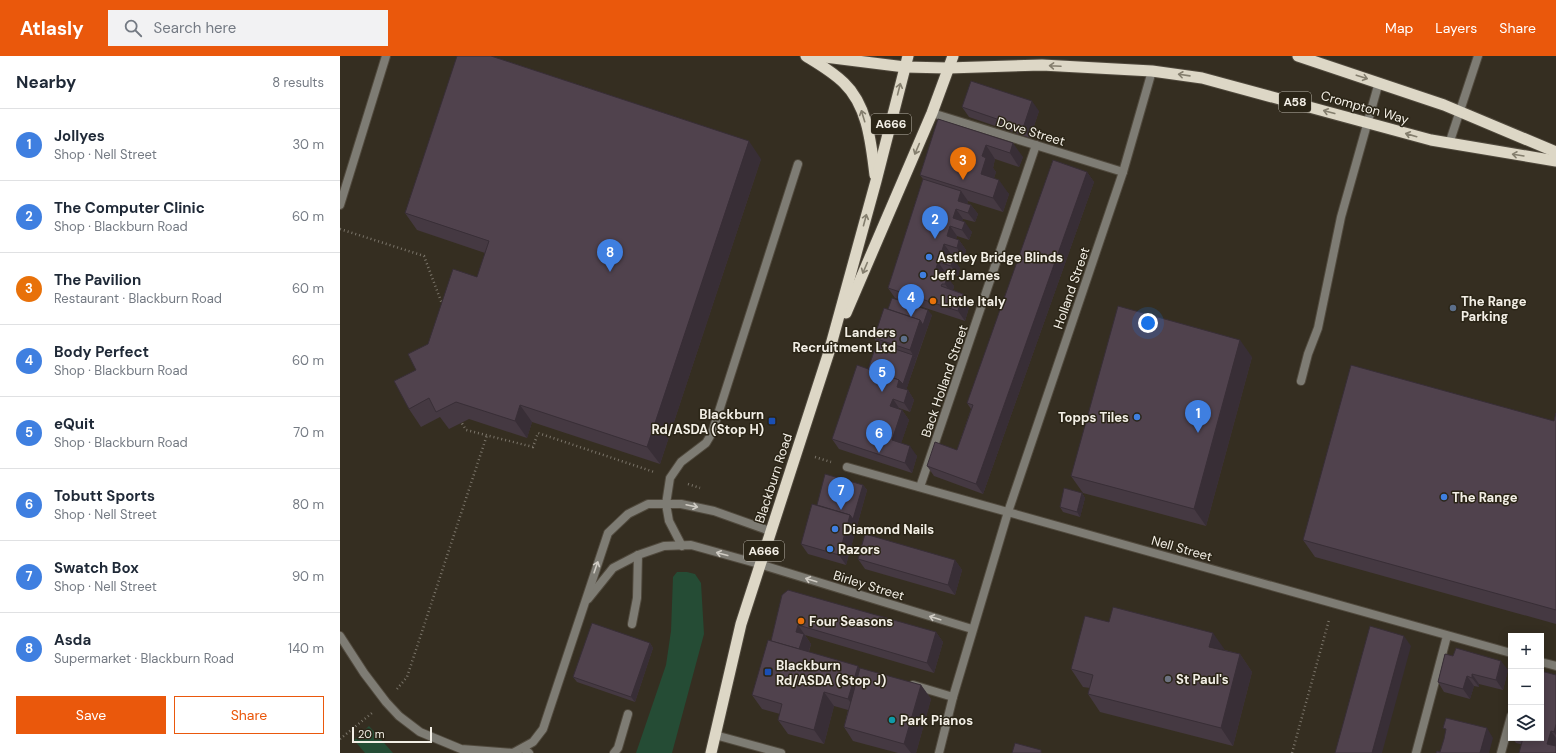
<!DOCTYPE html>
<meta charset="utf-8">
<style>
:root{--surface:#fff;--page:#f2f2f3;--text:#1f2937;--muted:#747a83;--line:#e0e1e3;--accent:#ea580c}
body{margin:0;font-family:"DM Sans",sans-serif;background:var(--page);color:var(--text)}
.controls{position:absolute;right:12px;bottom:12px;display:grid;overflow:hidden;border-radius:0px;box-shadow:0 2px 10px #0003}
.controls button{width:36px;height:36px;display:grid;place-items:center;padding:0;border:0;border-bottom:1px solid var(--line);background:var(--surface);color:var(--text);font:20px sans-serif}
.scale{position:absolute;left:12px;bottom:10px;width:80px;box-sizing:border-box;padding-left:4px;border:2px solid #f3efe6;border-top:0;font-size:11px;line-height:14px;white-space:nowrap;color:#f3efe6;-webkit-text-stroke:3px #2b2517;paint-order:stroke}
.you{position:absolute;left:808px;top:267px;width:14px;height:14px;margin:-10px;border:3px solid #fff;border-radius:50%;background:#1a73e8;box-shadow:0 0 0 6px #1a73e833}
.badge{display:grid;place-items:center;width:26px;height:26px;border-radius:50%;background:var(--accent);color:#fff;font-size:13px;font-weight:700}
.pin{position:absolute;translate:-50% -33px;filter:drop-shadow(0 1px 2px #0008)}
.pin::after{content:'';position:absolute;top:21px;width:14px;height:12px;background:inherit;clip-path:polygon(0 0,100% 0,50% 100%)}
.list{margin:0;padding:0;list-style:none}
h2{display:flex;justify-content:space-between;align-items:center;height:52px;margin:0;padding:0 16px;font-size:17px}
h2 small{font-size:13px;font-weight:400;color:var(--muted)}
.list li{display:grid;grid-template-columns:26px 1fr auto;gap:12px;align-items:center;box-sizing:border-box;height:72px;padding:0 16px;border-top:1px solid var(--line)}
.list b{display:block;font-size:15px;white-space:nowrap}
.list p{margin:0;font-size:13px;white-space:nowrap;color:var(--muted)}
.list em{font-size:13px;font-style:normal;color:var(--muted)}
.actions{display:flex;gap:8px;padding:12px 16px}
.actions a{flex:1;padding:9px 0;border:1px solid var(--accent);border-radius:0px;text-align:center;font-size:14px;color:var(--accent)}
.actions .main{background:var(--accent);color:#fff}
.icon{flex:none;width:22px;height:22px;fill:none;stroke:currentColor;stroke-width:2;stroke-linecap:round;stroke-linejoin:round}
.map{position:relative;flex:none;width:1216px;height:697px;overflow:hidden}
header{display:flex;align-items:center;gap:24px;box-sizing:border-box;height:56px;padding:0 20px;background:var(--accent);color:#fff}
header strong{font-size:19px}
nav{display:flex;gap:22px;margin-inline-start:auto;font-size:14px}
.search{width:280px;height:36px;background:var(--page);display:flex;align-items:center;gap:10px;box-sizing:border-box;padding:0 14px;border-radius:0px;color:var(--muted);font-size:15px}
main{display:flex}
aside{flex:1;background:var(--surface)}
.map>svg:first-child{display:block}
.green{fill:#254c35}
.lines{fill:none;stroke-linecap:round;stroke-linejoin:round}
.service-casing{stroke:#50493d;stroke-width:10}
.minor-casing{stroke:#50493d;stroke-width:10}
.trunk-casing{stroke:#50493d;stroke-width:13}
.path{stroke:#7b756a;stroke-width:2.5;stroke-dasharray:1 3;stroke-linecap:butt}
.service{stroke:#7e7c74;stroke-width:8}
.minor{stroke:#7e7c74;stroke-width:8}
.trunk{stroke:#ddd7c6;stroke-width:11}
.wall{fill:#453942}
.shaded-wall{fill:#382e36}
.building{fill:#50424d;stroke:#382e36}
.oneway{stroke:#847e6e}
.oneway2{stroke:#d0ccc4}
.shop-dot{fill:#3f7fe0;stroke:#2b2517;stroke-width:1.5}
.food-dot{fill:#e8710a;stroke:#2b2517;stroke-width:1.5}
.service-dot{fill:#5c6f8a;stroke:#2b2517;stroke-width:1.5}
.transit-dot{fill:#1a4fb4;stroke:#2b2517;stroke-width:1.5}
.worship-dot{fill:#6b7280;stroke:#2b2517;stroke-width:1.5}
.culture-dot{fill:#0f9aa8;stroke:#2b2517;stroke-width:1.5}
.labels{text-anchor:middle;stroke-width:3;stroke-linejoin:round;paint-order:stroke}
.shield{fill:#2b2517;stroke:#b7b2a8;stroke-width:1}
.shield-label{font-size:12px;font-weight:bold;fill:#f3efe6}
.street-label{font-size:13px;fill:#f3efe6;stroke:#2b2517}
.poi-label{font-size:13px;font-weight:bold;fill:#f3efe6;stroke:#2b2517;text-anchor:start}
</style>
<header>
<strong>Atlasly</strong>
<div class="search"><svg class="icon" aria-label="search" viewBox="0 0 24 24"><circle cx="10" cy="10" r="6"/><path d="M15 15l6 6"/></svg>Search here</div>
<nav><a>Map</a><a>Layers</a><a>Share</a></nav>
</header>
<main>
<aside>
<h2>Nearby<small>8 results</small></h2>
<ul class="list">
<li><span class="badge" style="background:#3f7fe0">1</span><div><b>Jollyes</b><p>Shop · Nell Street</p></div><em>30 m</em></li>
<li><span class="badge" style="background:#3f7fe0">2</span><div><b>The Computer Clinic</b><p>Shop · Blackburn Road</p></div><em>60 m</em></li>
<li><span class="badge" style="background:#e8710a">3</span><div><b>The Pavilion</b><p>Restaurant · Blackburn Road</p></div><em>60 m</em></li>
<li><span class="badge" style="background:#3f7fe0">4</span><div><b>Body Perfect</b><p>Shop · Blackburn Road</p></div><em>60 m</em></li>
<li><span class="badge" style="background:#3f7fe0">5</span><div><b>eQuit</b><p>Shop · Blackburn Road</p></div><em>70 m</em></li>
<li><span class="badge" style="background:#3f7fe0">6</span><div><b>Tobutt Sports</b><p>Shop · Nell Street</p></div><em>80 m</em></li>
<li><span class="badge" style="background:#3f7fe0">7</span><div><b>Swatch Box</b><p>Shop · Nell Street</p></div><em>90 m</em></li>
<li><span class="badge" style="background:#3f7fe0">8</span><div><b>Asda</b><p>Supermarket · Blackburn Road</p></div><em>140 m</em></li>
</ul>
<div class="actions"><a class="main">Save</a><a>Share</a></div>
</aside>
<div class="map">
<svg width="1216" height="697" viewBox="0 0 1216 697">
<rect width="100%" height="100%" fill="#352e21"/>
<g class="green">
<path d="M337 516H347L355 518 361 527 364 578 332 697H296L326 609 331 575 333 521Z"/>
<path d="M29 670 53 697H25L14 684Z"/>
</g>
<g class="lines">
<defs>
<g id="service">
<path d="M592 57 783 116"/>
<path d="M1109 88 1138 0"/>
<path d="M961 325 968 298 978 272 1001 161 1039 26"/>
<path d="M580 431 696 89"/>
<path d="M342 490 329 465 326 448 330 422 341 406 366 387 372 377 458 108"/>
<path d="M248 543 273 512 298 499 324 490 351 489 419 508"/>
<path d="M292 568 297 542 298 499"/>
<path d="M0 580 24 617 46 646 59 660 80 676 121 693 173 697 193 686 203 673 268 477 288 458 308 448H341L374 455 430 475"/>
<path d="M573 629 613 641"/>
<path d="M183 692 189 697"/>
<path d="M274 697 278 692 288 658"/>
<path d="M1076 697 1107 580"/>
</g>
<g id="minor">
<path d="M0 149 46 0"/>
<path d="M507 411 1171 597"/>
<path d="M419 508 632 573"/>
<path d="M1201 606 1216 610"/>
<path d="M375 679 441 697"/>
<path d="M599 697 613 641 668 456 783 116 812 15"/>
<path d="M1161 697 1171 660"/>
</g>
<g id="trunk">
<path d="M466 0C479 8 493 16 504 27 528 50 531 88 535 119"/>
<path d="M477 0 565 11 608 12 702 9 812 15 862 22 1091 84 1216 105"/>
<path d="M958 0 1104 49 1216 96"/>
<path d="M506 257 592 57 613 0"/>
<path d="M371 697 401 568 489 296 536 125 568 0"/>
</g>
</defs>
<use href="#service" class="service-casing"/>
<use href="#minor" class="minor-casing"/>
<use href="#trunk" class="trunk-casing"/>
<g class="path">
<path d="M0 173 84 200 102 248"/>
<path d="M120 364 126 374 193 391 198 377 314 416"/>
<path d="M475 401 491 406"/>
<path d="M348 428 360 432"/>
<path d="M57 633 67 621 147 379"/>
<path d="M0 683 32 657"/>
<path d="M952 697 989 564"/>
</g>
<use href="#service" class="service"/>
<use href="#minor" class="minor"/>
<use href="#trunk" class="trunk"/>
</g>
<g class="wall">
<path d="M622 51 699 55 690 82 629 61Z"/>
<path d="M598 63 683 101 679 111 655 103 653 112 656 116 654 122 669 138 663 156 628 145 627 148 631 149 638 158 635 166 623 163 622 165 632 176 629 184 617 180 616 183 619 184 626 194 624 202 611 198 610 201 620 212 618 220 605 216 604 219 614 230 613 234 623 238 630 248 625 265 555 242 548 232 583 123 580 119Z"/>
<path d="M421 103 320 408 192 366 187 382 129 363 109 373 100 361 81 371 69 353 76 314 88 288 137 221 145 197 77 174 65 157Z"/>
<path d="M747 116 754 126 643 438 594 420 587 410 617 394 631 353 627 347Z"/>
<path d="M548 253 592 259 566 334H568L574 344 570 356 559 352V353L562 354 569 364 561 387 577 400 572 417 499 393 492 383 528 313 537 287 534 282Z"/>
<path d="M912 301 866 470 743 437 731 420Z"/>
<path d="M1216 357V568L975 501 963 484 1214 365Z"/>
<path d="M523 429 527 434 506 509 468 498 461 488 477 449Z"/>
<path d="M742 437 745 442 740 461 723 456 720 451Z"/>
<path d="M518 503 615 504 622 514 615 539 525 513Z"/>
<path d="M442 539 596 576 603 586 594 617 465 579 471 588 469 596 520 613 581 629 591 643 576 697H558L513 685 504 671 508 654 494 650 484 688 448 678 438 664 440 658 422 653 412 639 431 585Z"/>
<path d="M310 587 313 592 295 646 237 626 233 621Z"/>
<path d="M885 594 900 598 912 616 893 690 760 656 748 638 750 632 743 631 731 613Z"/>
<path d="M1105 598 1168 614 1163 634 1139 628V631L1134 630 1130 643 1104 636 1098 626Z"/>
<path d="M1216 619V697L1176 687 1172 682H1201Z"/>
</g>
<g class="shaded-wall">
<path d="M692 45 699 55 690 82 683 72Z"/>
<path d="M409 85 421 103 320 408 307 391Z"/>
<path d="M673 87 683 101 679 111 670 97Z"/>
<path d="M646 89 655 103 653 112 656 116 651 132 641 118 642 100Z"/>
<path d="M747 116 754 126 643 438 636 428Z"/>
<path d="M659 124 669 138 663 156 653 142Z"/>
<path d="M621 135 628 145 625 154 618 145Z"/>
<path d="M631 149 638 158 635 166 628 157Z"/>
<path d="M616 153 623 163 620 172 613 162Z"/>
<path d="M625 166 632 176 629 184 622 174Z"/>
<path d="M610 170 617 180 614 190 607 180Z"/>
<path d="M619 184 626 194 624 202 617 192Z"/>
<path d="M604 188 611 198 608 208 601 198Z"/>
<path d="M613 202 620 212 618 220 611 210Z"/>
<path d="M598 206 605 216 602 226 595 216Z"/>
<path d="M607 220 614 230 612 238 605 228Z"/>
<path d="M623 238 630 248 625 265 618 255Z"/>
<path d="M588 254 592 259 576 304 570 294 580 264Z"/>
<path d="M900 284 912 301 866 470 854 453Z"/>
<path d="M573 299 576 304 564 341 557 331 559 324Z"/>
<path d="M568 334 574 344 570 356 564 347Z"/>
<path d="M553 343 559 352 557 360 550 350Z"/>
<path d="M180 349 192 366 187 382 175 365Z"/>
<path d="M562 354 569 364 559 394 552 384Z"/>
<path d="M570 390 577 400 572 417 565 407Z"/>
<path d="M523 429 527 434 506 509 499 499 510 459Z"/>
<path d="M742 437 745 442 740 461 737 456Z"/>
<path d="M615 504 622 514 615 539 608 529Z"/>
<path d="M458 569 471 588 465 606 458 596 456 576Z"/>
<path d="M596 576 603 586 594 617 587 607Z"/>
<path d="M873 577 885 594 869 591Z"/>
<path d="M1064 580 1071 590 1042 697H1032Z"/>
<path d="M310 587 313 592 295 646 291 641Z"/>
<path d="M900 598 912 616 893 690 881 672Z"/>
<path d="M1161 605 1168 614 1163 634 1156 624Z"/>
<path d="M518 610 528 624 518 657 508 643Z"/>
<path d="M1132 618 1139 628V631L1132 622Z"/>
<path d="M1127 620 1134 630 1130 643 1123 633Z"/>
<path d="M581 629 591 643 576 697H571L564 688Z"/>
<path d="M484 636 494 650 484 688 474 674Z"/>
<path d="M1216 668V679L1214 676Z"/>
<path d="M1147 672 1153 682 1149 697H1140Z"/>
<path d="M1211 675 1216 682V690L1207 688Z"/>
</g>
<g class="building">
<path d="M117 0H151L409 85 307 391 180 349 175 365 116 346 96 356 89 342 69 353 54 325 76 314 68 298 88 288 113 213 137 221 149 185 65 157Z"/>
<path d="M631 25 692 45 683 72 622 51Z"/>
<path d="M598 63 673 87 670 97 646 89 642 100 646 102 641 118 659 124 653 142 580 119Z"/>
<path d="M713 104 747 116 636 428 587 410 595 386 617 394 633 349 627 347Z"/>
<path d="M583 123 621 135 618 145 631 149 628 157 616 153 613 162 625 166 622 174 610 170 607 180 619 184 617 192 604 188 601 198 613 202 611 210 598 206 595 216 607 220 605 228H602L601 230 623 238 618 255 548 232Z"/>
<path d="M552 242 588 254 583 269 580 264 548 253Z"/>
<path d="M778 250 900 284 854 453 731 420Z"/>
<path d="M544 252 580 264 570 294 534 282Z"/>
<path d="M537 287 573 299 563 328 559 324 528 313Z"/>
<path d="M517 309 559 324 557 331 568 334 564 347 553 343 550 350 562 354 552 384 570 390 565 407 492 383Z"/>
<path d="M1011 309 1214 365 1216 357V554L963 484Z"/>
<path d="M485 418 523 429 513 463 510 459 477 449Z"/>
<path d="M724 432 742 437 737 456 720 451Z"/>
<path d="M472 448 510 459 499 499 461 488Z"/>
<path d="M525 478 615 504 608 529 518 503Z"/>
<path d="M448 534 596 576 587 607 458 569 456 576 464 578 459 593 431 585 442 539Z"/>
<path d="M773 551 873 577 869 591 900 598 881 672 748 638 753 619 731 613 745 560 769 566Z"/>
<path d="M252 567 310 587 291 641 233 621Z"/>
<path d="M1030 570 1064 580 1032 697H995Z"/>
<path d="M428 584 518 610 508 643 484 636 474 674 438 664 442 648 412 639Z"/>
<path d="M1116 592 1161 605 1156 624 1132 618V622L1127 620 1123 633 1098 626 1105 598 1113 600Z"/>
<path d="M520 612 581 629 564 688 504 671Z"/>
<path d="M1201 615 1216 619V668L1214 676 1211 675 1207 688 1216 690V697H1179L1183 682H1201Z"/>
<path d="M1106 662 1147 672 1140 697H1096L1097 695 1100 696 1104 683 1106 673 1103 672Z"/>
<path d="M1171 671V678H1169Z"/>
<path d="M675 687 701 694V697H672Z"/>
</g>
<defs><path id="oneway-shaft" d="M-6 0H5M1.5-3L5.5 0L1.5 3" fill="none" stroke-width="1.6" stroke-linecap="round" stroke-linejoin="round"/></defs>
<g class="oneway">
<use href="#oneway-shaft" transform="translate(715 10) rotate(-177)"/>
<use href="#oneway-shaft" transform="translate(844 19) rotate(-172)"/>
<use href="#oneway-shaft" transform="translate(1022 21) rotate(18)"/>
<use href="#oneway-shaft" transform="translate(559 33) rotate(-76)"/>
<use href="#oneway-shaft" transform="translate(989 56) rotate(-165)"/>
<use href="#oneway-shaft" transform="translate(523 60) rotate(-107)"/>
<use href="#oneway-shaft" transform="translate(1071 79) rotate(-164)"/>
<use href="#oneway-shaft" transform="translate(577 93) rotate(113)"/>
<use href="#oneway-shaft" transform="translate(1178 99) rotate(-171)"/>
<use href="#oneway-shaft" transform="translate(525 164) rotate(-75)"/>
<use href="#oneway-shaft" transform="translate(525 212) rotate(113)"/>
</g>
<g class="oneway2">
<use href="#oneway-shaft" transform="translate(352 450) rotate(12)"/>
<use href="#oneway-shaft" transform="translate(382 498) rotate(-165)"/>
<use href="#oneway-shaft" transform="translate(256 511) rotate(-71)"/>
<use href="#oneway-shaft" transform="translate(471 524) rotate(-163)"/>
<use href="#oneway-shaft" transform="translate(595 562) rotate(-163)"/>
</g>
<g class="shop-dot">
<circle cx="589" cy="201" r="4"/>
<circle cx="583" cy="219" r="4"/>
<circle cx="797" cy="361" r="4"/>
<circle cx="1104" cy="441" r="4"/>
<circle cx="495" cy="473" r="4"/>
<circle cx="490" cy="493" r="4"/>
</g>
<g class="food-dot">
<circle cx="593" cy="245" r="4"/>
<circle cx="461" cy="565" r="4"/>
</g>
<g class="service-dot">
<circle cx="1113" cy="252" r="4"/>
<circle cx="564" cy="283" r="4"/>
</g>
<g class="transit-dot">
<rect x="428" y="361" width="8" height="8" rx="2"/>
<rect x="424" y="612" width="8" height="8" rx="2"/>
</g>
<circle class="worship-dot" cx="828" cy="623" r="4"/>
<circle class="culture-dot" cx="552" cy="664" r="4"/>
<g class="labels">
<g class="shield">
<rect x="939" y="36" width="32" height="20" rx="3"/>
<rect x="531" y="58" width="40" height="20" rx="3"/>
<rect x="404" y="485" width="40" height="20" rx="3"/>
</g>
<g class="shield-label">
<text x="955" y="50">A58</text>
<text x="551" y="72">A666</text>
<text x="424" y="499">A666</text>
</g>
<g class="street-label">
<text transform="translate(1025 51) rotate(16)" y="5">Crompton Way</text>
<text transform="translate(691 75) rotate(17)" y="5">Dove Street</text>
<text transform="translate(731 232) rotate(-71)" y="5">Holland Street</text>
<text transform="translate(604 325) rotate(-71)" y="5">Back Holland Street</text>
<text transform="translate(433 422) rotate(-72)" y="5">Blackburn Road</text>
<text transform="translate(842 492) rotate(16)" y="5">Nell Street</text>
<text transform="translate(529 529) rotate(17)" y="5">Birley Street</text>
</g>
<g class="poi-label">
<text x="597" y="206">Astley Bridge Blinds</text>
<text x="591" y="224">Jeff James</text>
<text x="601" y="250">Little Italy</text>
<text x="1121" y="250">The Range<tspan x="1121" dy="15">Parking</tspan></text>
<text x="556" y="281" text-anchor="end">Landers<tspan x="556" dy="15">Recruitment Ltd</tspan></text>
<text x="424" y="363" text-anchor="end">Blackburn<tspan x="424" dy="15">Rd/ASDA (Stop H)</tspan></text>
<text x="789" y="366" text-anchor="end">Topps Tiles</text>
<text x="1112" y="446">The Range</text>
<text x="503" y="478">Diamond Nails</text>
<text x="498" y="498">Razors</text>
<text x="469" y="570">Four Seasons</text>
<text x="436" y="614">Blackburn<tspan x="436" dy="15">Rd/ASDA (Stop J)</tspan></text>
<text x="836" y="628">St Paul's</text>
<text x="560" y="669">Park Pianos</text>
</g>
</g>
</svg>
<div class="controls">
<button>+</button>
<button>−</button>
<button><svg class="icon" aria-label="layers" viewBox="0 0 24 24"><path d="M12 4l9 5-9 5-9-5zM3 14l9 5 9-5"/></svg></button>
</div>
<div class="scale">20 m</div>
<div class="you"></div>
<div class="pin badge" style="left:858px;top:377px;background:#3f7fe0">1</div>
<div class="pin badge" style="left:595px;top:183px;background:#3f7fe0">2</div>
<div class="pin badge" style="left:623px;top:124px;background:#e8710a">3</div>
<div class="pin badge" style="left:571px;top:261px;background:#3f7fe0">4</div>
<div class="pin badge" style="left:542px;top:336px;background:#3f7fe0">5</div>
<div class="pin badge" style="left:539px;top:397px;background:#3f7fe0">6</div>
<div class="pin badge" style="left:501px;top:454px;background:#3f7fe0">7</div>
<div class="pin badge" style="left:270px;top:216px;background:#3f7fe0">8</div>
</div>
</main>
